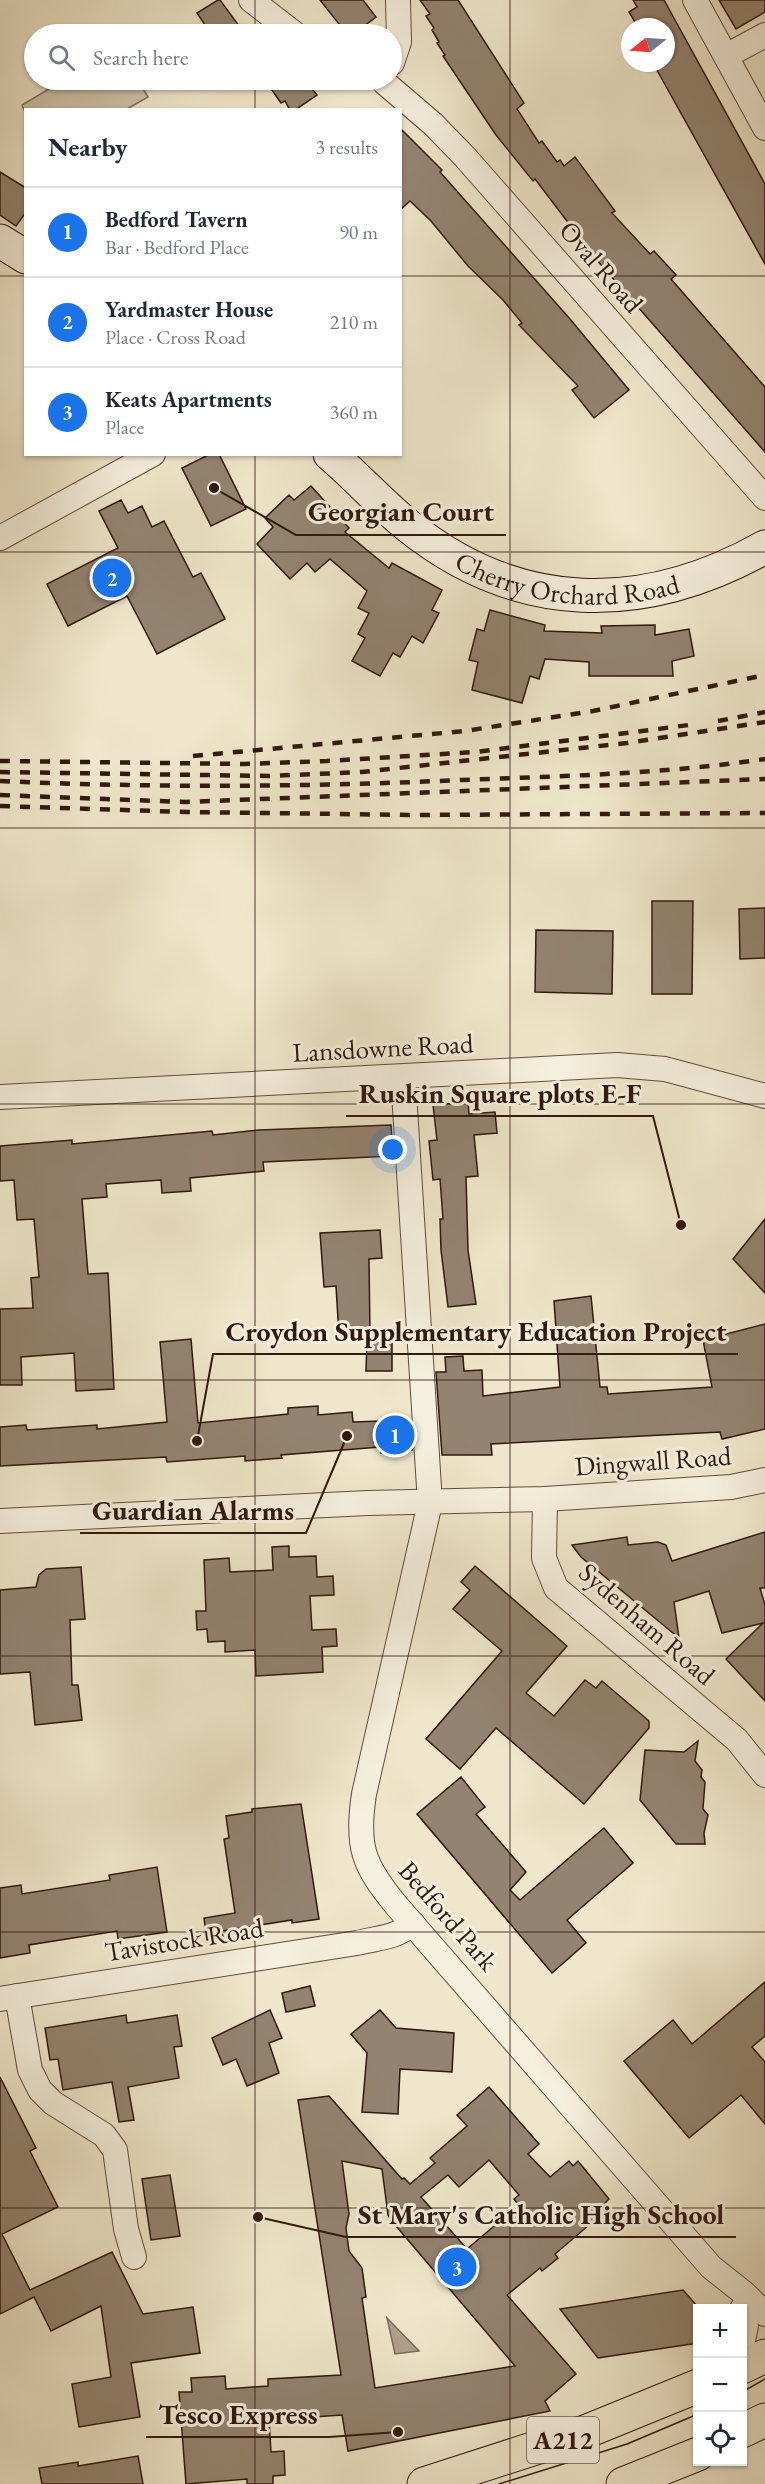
<!DOCTYPE html>
<meta charset="utf-8">
<style>
:root{--surface:#fff;--page:#f2f2f3;--text:#1f2937;--muted:#747a83;--line:#e0e1e3;--accent:#1a73e8}
body{margin:0;font-family:"EB Garamond",serif;background:var(--page);color:var(--text)}
.controls{position:absolute;right:18px;bottom:18px;display:grid;overflow:hidden;border-radius:0px;box-shadow:0 2px 4px #0004}
.controls button{width:54px;height:54px;display:grid;place-items:center;padding:0;border:0;border-bottom:2px solid var(--line);background:var(--surface);color:var(--text);font:30px sans-serif}
.compass{position:absolute;left:621px;top:18px;width:54px;height:54px;border-radius:50%;background:var(--surface);box-shadow:0 2px 4px #0004;rotate:253deg}
.you{position:absolute;left:393px;top:1150px;width:21px;height:21px;margin:-15px;border:4px solid #fff;border-radius:50%;background:#1a73e8;box-shadow:0 0 0 9px #1a73e833}
.badge{display:grid;place-items:center;width:39px;height:39px;border-radius:50%;background:var(--accent);color:#fff;font-size:20px;font-weight:700}
.pin{position:absolute;translate:-50% -50%;border:3px solid #fff;box-shadow:0 2px 6px #0006}
.list{margin:0;padding:0;list-style:none}
h2{display:flex;justify-content:space-between;align-items:center;height:78px;margin:0;padding:0 24px;font-size:26px}
h2 small{font-size:20px;font-weight:400;color:var(--muted)}
.list li{display:grid;grid-template-columns:39px 1fr auto;gap:18px;align-items:center;box-sizing:border-box;height:90px;padding:0 24px;border-top:2px solid var(--line)}
.list b{display:block;font-size:22px;white-space:nowrap}
.list p{margin:0;font-size:20px;white-space:nowrap;color:var(--muted)}
.list em{font-size:20px;font-style:normal;color:var(--muted)}
.icon{flex:none;width:33px;height:33px;fill:none;stroke:currentColor;stroke-width:2;stroke-linecap:round;stroke-linejoin:round}
.map{position:relative;flex:none;width:765px;height:2484px;overflow:hidden}
.search{position:absolute;background:var(--surface);box-shadow:0 2px 4px #0004;left:24px;top:24px;width:378px;height:66px;display:flex;align-items:center;gap:15px;box-sizing:border-box;padding:0 21px;border-radius:33px;color:var(--muted);font-size:22px}
.panel{position:absolute;background:var(--surface);box-shadow:0 2px 4px #0004;left:24px;top:108px;width:378px;height:348px;border-radius:0px}
.map>svg:first-child{display:block}
.green{fill:#cec3ab;stroke:#7e6e5c;stroke-width:1.5}
.water{fill:#aea08b;stroke:#7b6a59;stroke-width:1.5}
.building{fill:#938370;stroke:#2f180e;stroke-width:1.5;fill-rule:evenodd}
.lines{fill:none;stroke-linecap:round;stroke-linejoin:round}
.street-casing{stroke:#5f4c3d;stroke-width:26}
.secondary-casing{stroke:#2f180e;stroke-width:35}
.primary-casing{stroke:#2f180e;stroke-width:35}
.street{stroke:#f5efdd;stroke-width:24}
.secondary{stroke:#f5efdd;stroke-width:33}
.primary{stroke:#efe6cb;stroke-width:33}
.tram{stroke:#2f180e;stroke-width:1.5}
.rail{stroke:#2f180e;stroke-width:4.5;stroke-dasharray:10 10;stroke-linecap:butt}
.grid{fill:none;stroke:#2f180e;stroke-width:1.5;stroke-opacity:0.55}
.labels{text-anchor:middle;stroke-width:6;stroke-linejoin:round;paint-order:stroke}
.shield{fill:#f5efdd;stroke:#6a584c;stroke-width:1.5}
.shield-label{font-size:26px;font-weight:bold;fill:#2f180e}
.street-label{font-size:27px;fill:#2f180e;stroke:#f5efdd}
.leader{fill:none;stroke:#2f180e;stroke-width:2}
.callout-dot{fill:#2f180e;stroke:#f5efdd;stroke-width:2}
.callout-label{font-size:28px;text-anchor:middle;font-weight:bold;fill:#2f180e;stroke:#f5efdd;stroke-width:6;stroke-linejoin:round;paint-order:stroke}
</style>
<div class="map">
<svg width="765" height="2484" viewBox="0 0 765 2484">
<rect width="100%" height="100%" fill="#efe6cb"/>
<filter id="stains"><feTurbulence type="fractalNoise" baseFrequency=".00333" numOctaves="4"/><feColorMatrix values="0 0 0 0 .2 0 0 0 0 .09 0 0 0 0 .02 0 0 0 .5 -.17"/></filter>
<radialGradient id="worn" r=".72"><stop offset=".6" stop-color="#630" stop-opacity="0"/><stop offset="1" stop-color="#630" stop-opacity=".3"/></radialGradient>
<path class="green" d="M64 80H138L148 97 127 109 26 110 25 112 22 105Z"/>
<path class="water" d="M387 2318 419 2351 395 2354Z"/>
<g class="building">
<path d="M218 0H220L245 34H211L197 13Z"/>
<path d="M320 0H363L376 17 353 34H347Z"/>
<path d="M420 0H458L524 103 517 109 539 143 542 141 557 162 560 160 564 166 575 157 615 211 612 213 650 254 654 251 676 275 671 279 765 387V452L595 258 535 179 533 181 496 135 443 56 445 55 437 43 439 42 432 30 434 28 426 16 430 14Z"/>
<path d="M633 0H664L765 184V264L653 63H666V27H638L629 12 637 7Z"/>
<path d="M719 0H765V12L736 29Z"/>
<path d="M265 80H305L317 95 295 110H290L285 101 281 103Z"/>
<path d="M400 128 442 170 440 172 570 319 629 390 594 418 572 390 578 386 519 325 522 323 503 300 468 266 431 221 410 201 400 210Z"/>
<path d="M0 172 26 188V212L16 226 0 215Z"/>
<path d="M210 454H219L246 509 211 526 182 468Z"/>
<path d="M311 486 349 528 345 532 389 568 392 563 442 590 432 610 439 613 423 643 412 636 400 657 393 653 380 676 352 661 365 638 358 634 369 613 358 608 367 591 330 559 315 572 307 563 290 579 257 544 273 527 265 518 289 495 294 500Z"/>
<path d="M121 500 128 513 142 506 152 527 164 521 193 577 201 573 225 619 157 654 127 596 68 626 47 584 118 548 99 511Z"/>
<path d="M490 610 545 625 544 631 602 633 601 626 655 625V635L689 629 694 656 672 661 673 676H589V662L545 659 539 679 530 676 522 703 472 690 478 662 469 660 477 629 484 631Z"/>
<path d="M652 901H693L692 994H652Z"/>
<path d="M765 908V958L740 959 739 909Z"/>
<path d="M536 930 613 931 612 994 535 992Z"/>
<path d="M468 1102 469 1114 495 1112 497 1133 474 1135 478 1176 466 1177 468 1250 476 1304 448 1307 441 1250 440 1219H443L440 1179 433 1180 429 1141 437 1140 433 1105Z"/>
<path d="M391 1125 393 1156 263 1162 264 1171 190 1178 191 1191 162 1193 161 1180 106 1184 107 1197 82 1199 88 1274 108 1273 114 1389 76 1391 74 1353 21 1357 22 1385H0V1309L33 1308 31 1278 39 1277 34 1219 17 1220 14 1180 0 1181V1146L72 1140V1144L212 1131 213 1135 259 1130Z"/>
<path d="M765 1219V1293L733 1259Z"/>
<path d="M380 1230 382 1258 369 1259 370 1335 339 1336 336 1286 324 1287 320 1233Z"/>
<path d="M591 1296 600 1387H607L608 1394 712 1387 703 1340 765 1324V1429L722 1439 720 1432 491 1444 492 1455H442L436 1372H446L445 1357 463 1356 464 1371 482 1370 483 1396 560 1387 554 1301Z"/>
<path d="M191 1339 198 1423 288 1414V1408L318 1406V1415L352 1412 353 1422 410 1420 412 1450 381 1453 380 1447 281 1455 282 1458 245 1461V1456L167 1462 166 1457 0 1466V1427L26 1425 27 1430 97 1425V1429L167 1422 160 1342Z"/>
<path d="M367 1340H392V1371H366Z"/>
<path d="M765 1532V1588H760L765 1605V1701L726 1659 763 1623 722 1633 709 1591 674 1602 679 1638 581 1557 572 1545 627 1537 628 1545 658 1542 666 1545 672 1561Z"/>
<path d="M289 1546V1557L316 1556 317 1577 333 1576 334 1595 310 1596 312 1630 336 1629 337 1646 322 1647 323 1672 256 1676 255 1650 225 1652V1641L208 1642 207 1629 197 1630 196 1611H206L204 1560 229 1558 230 1572 273 1570 272 1547Z"/>
<path d="M475 1566 567 1646 526 1693 554 1716 585 1680 596 1688 602 1681 649 1721V1728L584 1804 496 1728 460 1769 426 1739 502 1651 453 1609 470 1590 461 1582Z"/>
<path d="M81 1567 85 1619 70 1620 72 1685H78L82 1720 35 1725 30 1672 0 1674V1590L36 1587 39 1575 46 1569Z"/>
<path d="M698 1741 695 1761 702 1770 701 1777 705 1782 703 1809 708 1815 704 1833 705 1844H676L640 1800 645 1750 684 1752Z"/>
<path d="M461 1777 485 1807 476 1814 526 1872 510 1890 520 1900 604 1828 633 1863 567 1920 586 1943 552 1973 417 1814Z"/>
<path d="M301 1804 319 1919 292 1923V1920L222 1931 223 1938 207 1940 204 1918 235 1913 224 1839 229 1838 226 1816 252 1812V1809Z"/>
<path d="M157 1867 167 1932 118 1939 117 1931 29 1945 30 1953 0 1958V1888L21 1885 22 1894 110 1880 109 1875Z"/>
<path d="M765 1982V2036L752 2047 765 2062V2124L741 2095 689 2138 624 2061 673 2020 692 2044Z"/>
<path d="M310 1986 315 2006 286 2012 282 1993Z"/>
<path d="M270 2010 282 2038 269 2043 279 2073 247 2086 236 2059 223 2065 212 2038Z"/>
<path d="M380 2010 396 2028 454 2033 452 2072 400 2069 398 2114 362 2112 367 2053 351 2034Z"/>
<path d="M126 2015 127 2023 177 2015 182 2046 174 2047 179 2078 128 2087 134 2120 119 2122 112 2082 63 2090 58 2059 50 2060 45 2028Z"/>
<path d="M0 2077 36 2148 30 2151 58 2207 2 2234 30 2290 112 2252 143 2314 193 2307 200 2353 131 2363 140 2417 79 2427 72 2384 111 2377 101 2306 51 2331 34 2297 0 2314Z"/>
<path d="M489 2087 539 2144 528 2154 550 2177 569 2161 573 2166 578 2161 609 2199 605 2203 609 2208 555 2254 558 2258 542 2271 540 2268 507 2295 576 2374 545 2401 550 2411 348 2451 342 2415 269 2420 271 2452 284 2451 285 2475 273 2476V2484H247V2479L186 2484 179 2392H192L191 2378 225 2376 226 2389 268 2386V2379L341 2375 298 2100 329 2096 402 2179 404 2178 410 2184 435 2163 430 2158 467 2126 457 2115ZM489 2160 519 2195 514 2199 519 2205 467 2249 421 2197 448 2175 459 2187ZM342 2161 382 2169 388 2215 391 2220 515 2366 375 2388 362 2298 366 2297 362 2268 349 2251 346 2228 349 2214Z"/>
<path d="M170 2175 180 2236 151 2240 142 2179Z"/>
<path d="M683 2290 698 2307V2343L598 2358 560 2309Z"/>
<path d="M138 2456 143 2484H42L39 2468 78 2462V2466Z"/>
</g>
<g class="lines">
<defs>
<g id="street">
<path d="M251 0 295 34"/>
<path d="M695 0 765 128"/>
<path d="M726 56 765 35"/>
<path d="M392 63 399 42 398 0"/>
<path d="M385 83 433 124 465 157 765 498"/>
<path d="M0 538 153 454"/>
<path d="M403 1077 430 1503 364 1794C356 1846 363 1865 396 1905L711 2267 745 2294 765 2314"/>
<path d="M0 1097 617 1065 665 1069 765 1096"/>
<path d="M545 1499 544 1558 556 1588 737 1740 765 1775"/>
<path d="M0 1521 368 1503 545 1499 731 1487 765 1480"/>
<path d="M17 1996 30 2070 40 2090 53 2103 104 2135 115 2150 126 2229 134 2257"/>
<path d="M0 1999 357 1943C381 1937 392 1939 413 1924"/>
<path d="M742 2309 746 2326 742 2345"/>
</g>
<g id="secondary">
<path d="M0 241 26 257"/>
<path id="s1" d="M330 454C357 477 380 503 407 525 518 615 644 615 765 547"/>
</g>
<g id="primary">
<path d="M742 2367 765 2356"/>
<path d="M742 2431 765 2420"/>
<path d="M424 2484 585 2432 698 2386"/>
<path d="M623 2484 698 2454"/>
</g>
</defs>
<use href="#street" class="street-casing"/>
<use href="#secondary" class="secondary-casing"/>
<use href="#primary" class="primary-casing"/>
<use href="#street" class="street"/>
<use href="#secondary" class="secondary"/>
<use href="#primary" class="primary"/>
<g class="tram">
<path d="M742 2392 765 2379"/>
<path d="M499 2484 627 2444 698 2414"/>
</g>
<g class="rail">
<path d="M718 721 765 712"/>
<path d="M193 756 465 731 593 711 765 675"/>
<path d="M0 761 245 764 327 761 475 752 697 724"/>
<path d="M0 772 269 776 362 772 627 743 765 722"/>
<path d="M0 781C154 788 308 787 462 780 563 776 665 774 765 759"/>
<path d="M0 795 186 802 765 779"/>
<path d="M0 806 186 812 417 815 765 813"/>
</g>
</g>
<path class="grid" d="M255 0V34M510 0V2484M255 80V110M0 276H26M400 276H765M255 454V2484M0 552H765M0 828H765M0 1104H765M0 1380H765M0 1656H765M0 1932H765M0 2208H765"/>
<g class="labels">
<rect class="shield" x="527" y="2417" width="72" height="46" rx="4.5"/>
<g class="shield-label">
<text x="563" y="2449">A212</text>
</g>
<g class="street-label">
<text transform="translate(601 267) rotate(49)" y="9">Oval Road</text>
<text dy="9" stroke="none"><textPath href="#s1" startOffset="280">Cherry Orchard Road</textPath></text>
<text transform="translate(383 1048) rotate(-3)" y="9">Lansdowne Road</text>
<text transform="translate(653 1461) rotate(-4)" y="9">Dingwall Road</text>
<text transform="translate(647 1624) rotate(41)" y="9">Sydenham Road</text>
<text transform="translate(448 1916) rotate(49)" y="9">Bedford Park</text>
<text transform="translate(184 1940) rotate(-9)" y="9">Tavistock Road</text>
</g>
</g>
<path class="leader" d="M214 488L296 535H506M681 1225L653 1116H346M197 1441L213 1354H738M347 1436L306 1533H80M258 2217L346 2237H736M398 2432L329 2437H146"/>
<g class="callout-dot">
<circle cx="214" cy="488" r="6"/>
<circle cx="681" cy="1225" r="6"/>
<circle cx="197" cy="1441" r="6"/>
<circle cx="347" cy="1436" r="6"/>
<circle cx="258" cy="2217" r="6"/>
<circle cx="398" cy="2432" r="6"/>
</g>
<g class="callout-label">
<text x="401" y="521">Georgian Court</text>
<text x="500" y="1103">Ruskin Square plots E-F</text>
<text x="476" y="1341">Croydon Supplementary Education Project</text>
<text x="193" y="1520">Guardian Alarms</text>
<text x="541" y="2224">St Mary's Catholic High School</text>
<text x="238" y="2424">Tesco Express</text>
</g>
<rect width="100%" height="100%" filter="url(#stains)"/>
<rect width="100%" height="100%" fill="url(#worn)"/>
</svg>
<div class="controls">
<button>+</button>
<button>−</button>
<button><svg class="icon" aria-label="locate" viewBox="0 0 24 24"><circle cx="12" cy="12" r="6"/><path d="M12 2v4M12 18v4M2 12h4M18 12h4"/></svg></button>
</div>
<svg class="compass" viewBox="-18 -18 36 36"><path d="M0-13l5 13h-10z" fill="#e53935"/><path d="M0 13l5-13h-10z" fill="#747a83"/></svg>
<div class="you"></div>
<div class="pin badge" style="left:395px;top:1435px">1</div>
<div class="pin badge" style="left:112px;top:578px">2</div>
<div class="pin badge" style="left:457px;top:2267px">3</div>
<div class="search"><svg class="icon" aria-label="search" viewBox="0 0 24 24"><circle cx="10" cy="10" r="6"/><path d="M15 15l6 6"/></svg>Search here</div>
<section class="panel">
<h2>Nearby<small>3 results</small></h2>
<ul class="list">
<li><span class="badge">1</span><div><b>Bedford Tavern</b><p>Bar · Bedford Place</p></div><em>90 m</em></li>
<li><span class="badge">2</span><div><b>Yardmaster House</b><p>Place · Cross Road</p></div><em>210 m</em></li>
<li><span class="badge">3</span><div><b>Keats Apartments</b><p>Place</p></div><em>360 m</em></li>
</ul>
</section>
</div>
